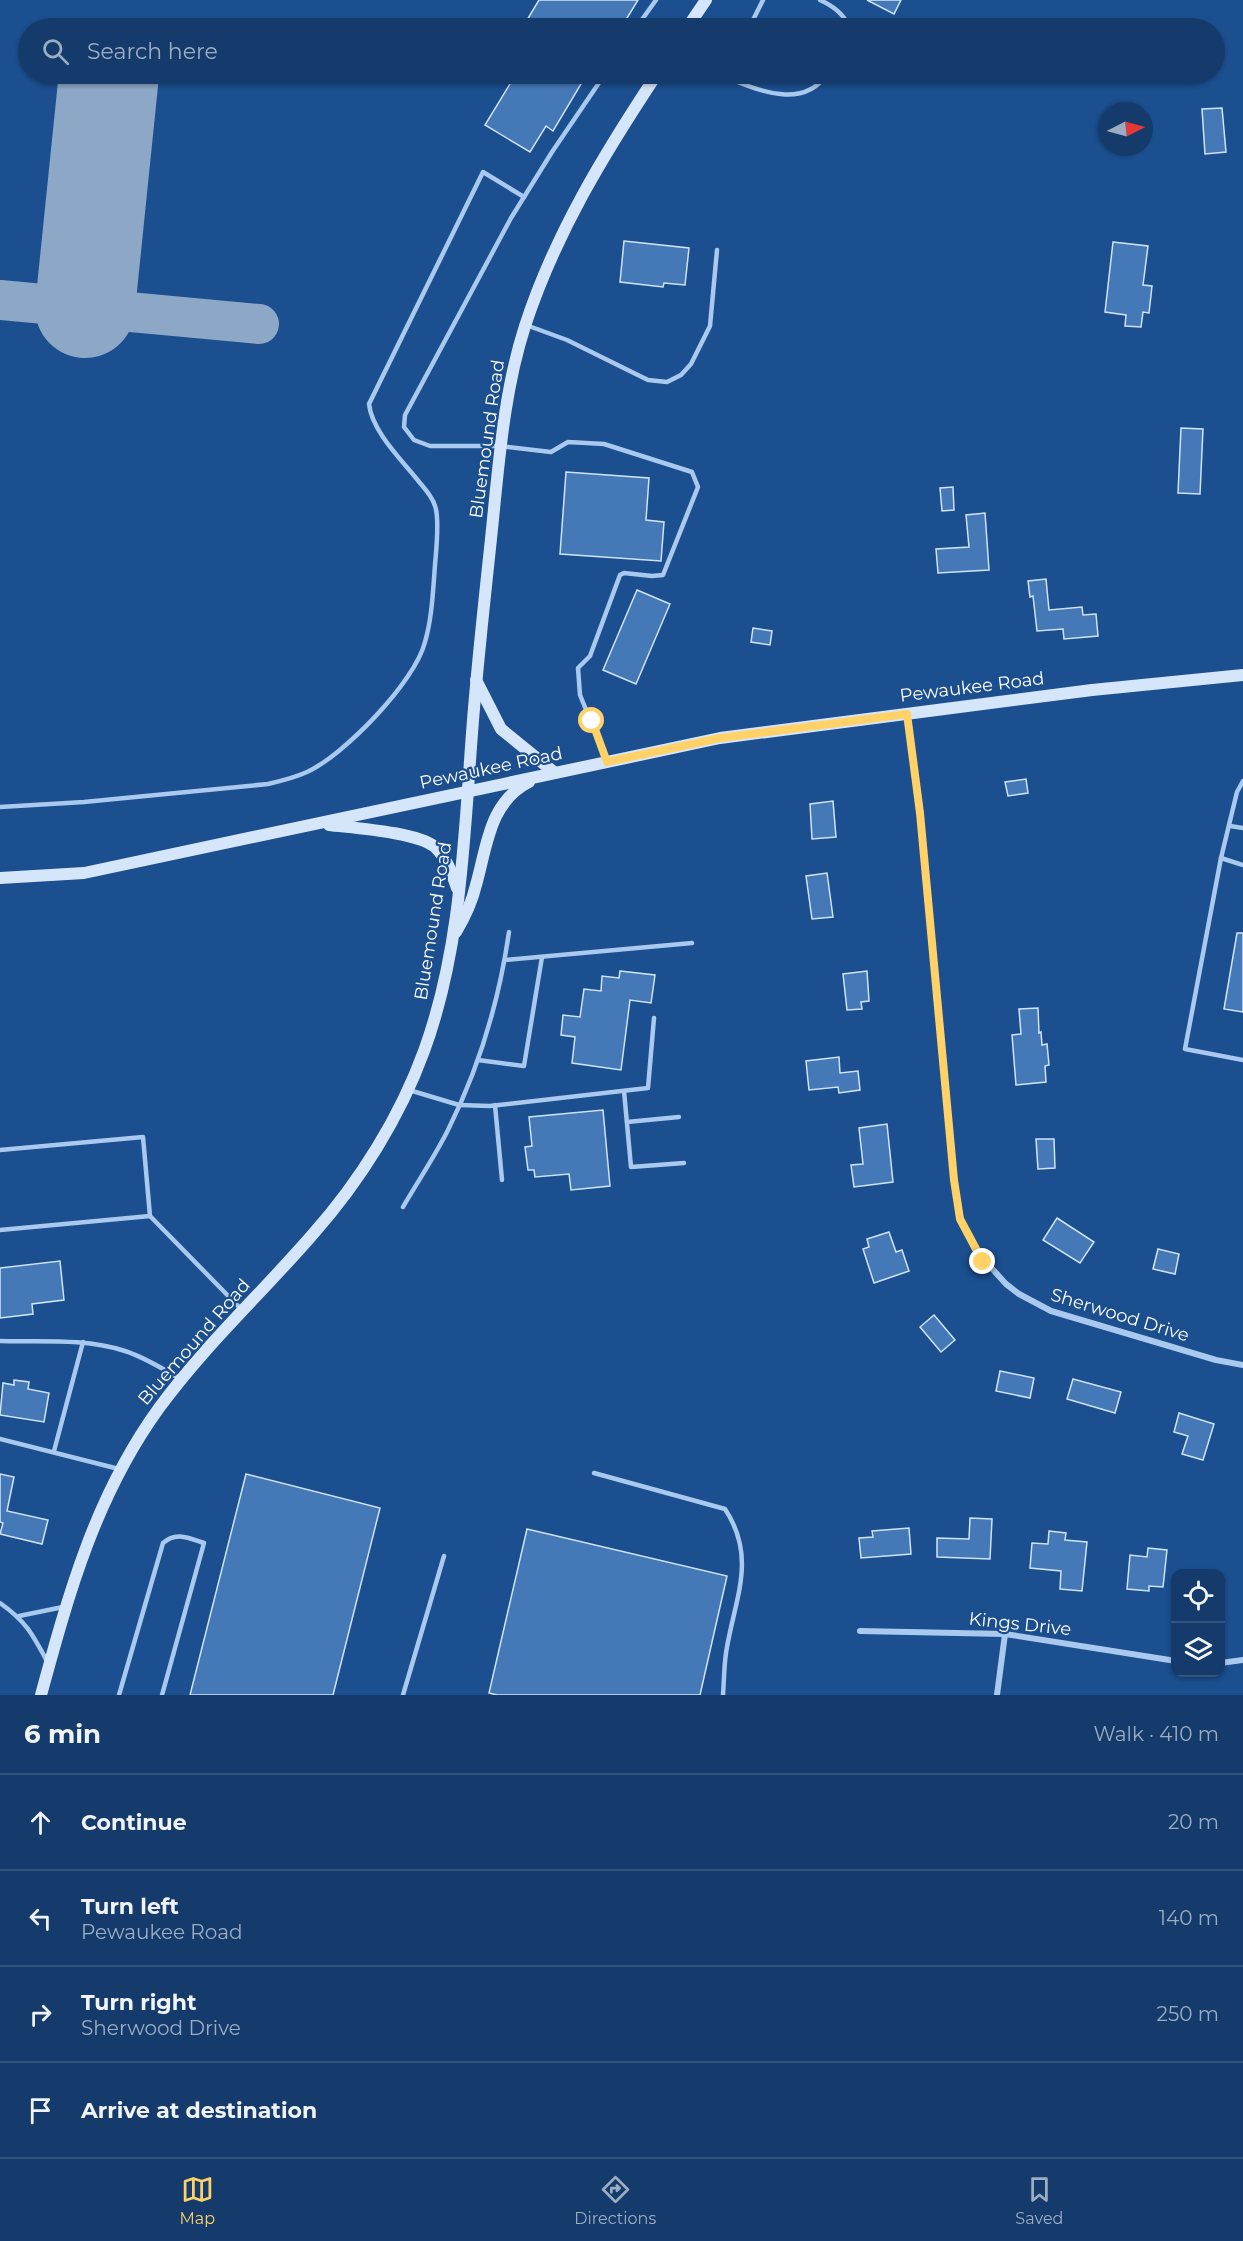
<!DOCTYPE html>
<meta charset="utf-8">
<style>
:root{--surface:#143b6b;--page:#1d4271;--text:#f1f3f6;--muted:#9dadc1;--line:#33557e;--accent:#ffd166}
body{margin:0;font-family:Montserrat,sans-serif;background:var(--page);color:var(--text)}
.controls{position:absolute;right:18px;bottom:18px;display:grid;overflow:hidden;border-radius:12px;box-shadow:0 2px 4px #0004}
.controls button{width:54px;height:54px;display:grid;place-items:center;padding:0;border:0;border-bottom:2px solid var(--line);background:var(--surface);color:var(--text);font:30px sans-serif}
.compass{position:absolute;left:1099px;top:102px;width:54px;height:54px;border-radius:50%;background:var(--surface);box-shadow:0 2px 4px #0004;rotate:84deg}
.stop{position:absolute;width:18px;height:18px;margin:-14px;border:4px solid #ffd166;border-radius:50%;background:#fff}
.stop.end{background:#ffd166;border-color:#fff;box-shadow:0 2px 6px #0008}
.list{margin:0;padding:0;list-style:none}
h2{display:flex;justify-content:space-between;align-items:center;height:78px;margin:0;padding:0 24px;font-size:26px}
h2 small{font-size:20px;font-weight:400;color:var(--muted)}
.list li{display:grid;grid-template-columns:39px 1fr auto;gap:18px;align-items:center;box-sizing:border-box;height:96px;padding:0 24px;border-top:2px solid var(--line)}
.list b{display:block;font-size:22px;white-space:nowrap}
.list p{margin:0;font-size:20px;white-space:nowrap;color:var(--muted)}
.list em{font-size:20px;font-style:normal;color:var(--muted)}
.icon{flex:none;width:33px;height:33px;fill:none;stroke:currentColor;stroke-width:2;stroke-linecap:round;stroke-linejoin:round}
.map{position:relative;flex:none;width:1243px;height:1695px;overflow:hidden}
.search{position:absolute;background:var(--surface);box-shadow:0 2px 4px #0004;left:18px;right:18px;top:18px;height:66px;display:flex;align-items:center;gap:15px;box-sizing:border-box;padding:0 21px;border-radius:33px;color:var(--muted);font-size:22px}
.sheet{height:462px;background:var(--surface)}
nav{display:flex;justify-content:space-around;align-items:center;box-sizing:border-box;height:84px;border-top:2px solid var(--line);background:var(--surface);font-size:16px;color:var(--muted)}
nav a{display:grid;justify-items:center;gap:3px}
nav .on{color:var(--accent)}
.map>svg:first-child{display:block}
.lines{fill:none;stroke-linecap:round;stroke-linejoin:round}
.taxiway{stroke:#8da7c7;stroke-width:40}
.runway{stroke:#8da7c7;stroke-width:100}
.building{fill:#4478b7;stroke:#cfe3fa;stroke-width:1.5}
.service{stroke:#a9c9ee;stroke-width:4.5}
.minor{stroke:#a9c9ee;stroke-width:6}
.secondary{stroke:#d6e6fa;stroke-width:12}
.route{stroke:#ffd166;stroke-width:8}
.labels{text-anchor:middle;stroke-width:4.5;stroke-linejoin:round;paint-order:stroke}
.street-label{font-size:18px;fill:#fff;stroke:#1b4f8f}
</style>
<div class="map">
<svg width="1243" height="1695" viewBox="0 0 1243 1695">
<rect width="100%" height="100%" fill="#1b4f8f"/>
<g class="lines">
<path class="taxiway" d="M0 300 259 324"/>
<path class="runway" d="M85 308 109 74"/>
</g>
<g class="building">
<path d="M539 0H638L621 28H541L527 20Z"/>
<path d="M867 0H901L894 14Z"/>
<path d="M516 74H587L553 131 546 126 530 152 485 125Z"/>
<path d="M1222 108 1226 152 1205 154 1202 109Z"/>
<path d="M624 241 689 248 685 285 664 283 663 287 620 282Z"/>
<path d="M1113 242 1148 246 1143 285 1152 286 1149 313 1143 312 1141 327 1125 326 1126 315 1105 312Z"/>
<path d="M1181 428 1203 429 1200 494 1178 493Z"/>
<path d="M566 472 649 478 646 520 664 522 661 561 560 554Z"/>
<path d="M953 487 954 510 942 511 940 488Z"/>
<path d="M985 513 989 570 938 573 936 549 969 547 966 515Z"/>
<path d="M1046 579 1049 610 1082 607 1083 615 1096 614 1098 636 1064 639 1063 629 1037 631 1033 596 1030 597 1028 581Z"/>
<path d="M637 590 670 604 636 684 603 670Z"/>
<path d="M753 628 772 631 770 645 751 642Z"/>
<path d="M1026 779 1028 793 1008 796 1005 782Z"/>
<path d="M833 801 836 837 812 839 810 804Z"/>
<path d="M827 873 833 917 812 919 806 876Z"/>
<path d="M1237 933H1243V1012L1224 1009Z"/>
<path d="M620 971 655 975 651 1003 630 1000 621 1070 572 1063 575 1037 561 1035 563 1015 580 1017 584 989 601 991 602 976 619 978Z"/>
<path d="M867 971 869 1001 861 1002 862 1009 847 1010 843 974Z"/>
<path d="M1038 1008 1039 1033 1041 1032 1042 1045 1047 1044 1049 1065 1045 1066 1046 1082 1016 1085 1012 1035 1021 1034 1019 1009Z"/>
<path d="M839 1057 840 1073 858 1071 860 1090 839 1093 838 1087 809 1090 806 1061Z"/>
<path d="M603 1110 610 1186 571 1190 569 1174 535 1177 534 1170H528L525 1147 532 1146 529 1117Z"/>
<path d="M887 1124 893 1182 854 1187 851 1165 863 1164 859 1128Z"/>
<path d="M1036 1139H1054L1055 1168 1038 1169Z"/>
<path d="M1057 1218 1094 1242 1080 1263 1043 1240Z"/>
<path d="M889 1232 896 1252 902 1250 909 1271 874 1283 863 1249 869 1247 867 1239Z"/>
<path d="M1158 1249 1179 1254 1175 1274 1153 1269Z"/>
<path d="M60 1261 64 1300 32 1304 33 1314 0 1318V1268Z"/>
<path d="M934 1315 955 1340 941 1352 920 1327Z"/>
<path d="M1000 1371 1034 1378 1030 1398 996 1391Z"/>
<path d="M1073 1379 1121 1392 1115 1413 1067 1399Z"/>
<path d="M14 1380 29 1382 28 1389 49 1393 44 1422 0 1415 3 1383 14 1385Z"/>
<path d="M1179 1413 1214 1424 1203 1460 1182 1454 1188 1436 1174 1432Z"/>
<path d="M0 1474 14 1477 7 1511 48 1520 42 1544 0 1534 3 1523 0 1522Z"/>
<path d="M246 1474 380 1508 333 1695H190Z"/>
<path d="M970 1518 992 1519 990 1559 937 1557V1538L969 1539Z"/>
<path d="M909 1528 911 1554 861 1558 859 1538 873 1537 872 1531Z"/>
<path d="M527 1529 727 1576 700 1695H497L489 1693Z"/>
<path d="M1049 1531 1066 1533 1065 1540 1087 1542 1082 1591 1060 1589 1061 1571 1030 1568 1032 1543 1048 1544Z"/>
<path d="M1148 1548 1167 1550 1163 1587 1149 1586V1591L1127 1589 1130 1555 1147 1557Z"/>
</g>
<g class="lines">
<g class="service">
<path d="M820 0C833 6 845 14 849 28"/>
<path d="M636 28 656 0"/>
<path d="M749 28 763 0"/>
<path d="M605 74 552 152 511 218 405 415 404 427 414 440 430 446H500L551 452 568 442 604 444 692 472 698 487 663 575 652 576 624 573 620 575 590 656 578 668 580 695 607 761"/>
<path d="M717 74C752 87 801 113 827 74"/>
<path d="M526 325 567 340 648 380 667 382 681 375 691 364 710 326 717 250"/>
<path d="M1243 781 1237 792 1221 858 1185 1049 1243 1060"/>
<path d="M0 807 84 802 268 784C281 781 294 778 307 772 344 755 415 682 425 642 432 618 433 591 435 565 436 551 440 519 435 506 433 498 426 490 420 483 403 461 372 432 369 404L483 172 524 197"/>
<path d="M1230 826 1243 828"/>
<path d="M1221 858 1243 865"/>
<path d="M505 960 692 943"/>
<path d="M478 1060 524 1066 542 957"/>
<path d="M409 1090 459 1105 490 1106 648 1088 654 1018"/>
<path d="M624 1091 631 1167 684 1163"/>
<path d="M495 1105 502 1180"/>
<path d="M627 1122 679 1117"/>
<path d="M0 1150 143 1137 150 1216 241 1309"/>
<path d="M403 1207C418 1181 435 1156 448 1130 479 1068 499 1001 509 932"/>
<path d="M0 1230 150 1216"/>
<path d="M0 1341C41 1342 85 1338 125 1351 144 1357 161 1368 179 1378"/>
<path d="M0 1439 119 1469"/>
<path d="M54 1451 83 1342"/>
<path d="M594 1473 725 1509C758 1559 734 1600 726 1653 724 1667 724 1681 723 1695"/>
<path d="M0 1603C26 1621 33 1635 48 1663"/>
<path d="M19 1616 63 1607"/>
<path d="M119 1695 163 1543C176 1531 189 1538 204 1543L162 1695"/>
<path d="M403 1695 444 1556"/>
</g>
<g class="minor">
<path d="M907 714 920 813 954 1180 960 1219 976 1251 1006 1284 1019 1294 1051 1311 1216 1360 1243 1365"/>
<path d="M860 1631 1005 1634 1176 1661"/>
<path d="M1220 1663 1243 1660"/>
<path d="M997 1695 1005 1634"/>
</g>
<g class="secondary">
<path d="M687 28 706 0"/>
<path d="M476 680 501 729 555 773"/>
<path d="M329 825C353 828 417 832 435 847 446 857 452 873 457 888"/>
<path d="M0 878 84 873 720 738 1092 690 1243 675"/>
<path d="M456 932C465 917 472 902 476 885 487 847 489 802 529 782"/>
<path d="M41 1695C69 1592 96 1495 159 1408 205 1345 263 1292 313 1234 360 1181 400 1117 424 1051 461 950 464 839 472 733 477 665 485 597 492 529 499 461 504 391 525 326 555 234 604 154 657 74"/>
</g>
</g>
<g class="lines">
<path class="route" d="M592 721 607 762 720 738 907 714 920 813 954 1180 960 1219 983 1262"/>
</g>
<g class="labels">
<g class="street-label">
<text transform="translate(487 439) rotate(-82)" y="6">Bluemound Road</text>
<text transform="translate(972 687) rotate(-7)" y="6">Pewaukee Road</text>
<text transform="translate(491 768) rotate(-12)" y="6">Pewaukee Road</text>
<text transform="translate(433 921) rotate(-81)" y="6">Bluemound Road</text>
<text transform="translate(1120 1315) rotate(17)" y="6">Sherwood Drive</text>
<text transform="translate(194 1342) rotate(-49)" y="6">Bluemound Road</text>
<text transform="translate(1020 1624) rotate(6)" y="6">Kings Drive</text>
</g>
</g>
</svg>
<div class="controls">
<button><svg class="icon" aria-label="locate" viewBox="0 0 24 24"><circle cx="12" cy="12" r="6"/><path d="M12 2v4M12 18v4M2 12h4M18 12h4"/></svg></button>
<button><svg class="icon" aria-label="layers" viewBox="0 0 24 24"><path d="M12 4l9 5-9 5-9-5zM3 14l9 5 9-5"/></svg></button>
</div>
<svg class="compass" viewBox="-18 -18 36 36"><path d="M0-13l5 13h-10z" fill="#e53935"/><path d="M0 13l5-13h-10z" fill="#9dadc1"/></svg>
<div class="stop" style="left:592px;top:721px"></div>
<div class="stop end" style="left:983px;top:1262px"></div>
<div class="search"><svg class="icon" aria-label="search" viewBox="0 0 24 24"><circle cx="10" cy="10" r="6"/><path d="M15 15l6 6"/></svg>Search here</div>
</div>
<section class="sheet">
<h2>6 min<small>Walk · 410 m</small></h2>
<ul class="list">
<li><svg class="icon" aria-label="ahead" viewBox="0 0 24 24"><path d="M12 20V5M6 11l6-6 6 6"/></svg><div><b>Continue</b></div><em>20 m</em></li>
<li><svg class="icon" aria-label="left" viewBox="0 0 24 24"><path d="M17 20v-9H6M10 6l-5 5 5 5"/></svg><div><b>Turn left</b><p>Pewaukee Road</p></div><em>140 m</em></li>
<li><svg class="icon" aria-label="right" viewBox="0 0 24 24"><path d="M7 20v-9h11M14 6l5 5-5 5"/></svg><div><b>Turn right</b><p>Sherwood Drive</p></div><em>250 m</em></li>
<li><svg class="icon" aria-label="arrive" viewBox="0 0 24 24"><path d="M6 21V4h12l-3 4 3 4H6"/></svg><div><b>Arrive at destination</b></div></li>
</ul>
</section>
<nav>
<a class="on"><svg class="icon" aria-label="map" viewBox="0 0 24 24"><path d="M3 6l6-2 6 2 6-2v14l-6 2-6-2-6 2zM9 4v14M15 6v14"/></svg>Map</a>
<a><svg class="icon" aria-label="directions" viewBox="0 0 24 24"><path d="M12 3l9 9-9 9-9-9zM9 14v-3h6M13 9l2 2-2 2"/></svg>Directions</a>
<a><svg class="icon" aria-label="saved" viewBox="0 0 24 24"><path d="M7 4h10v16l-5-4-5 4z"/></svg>Saved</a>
</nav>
